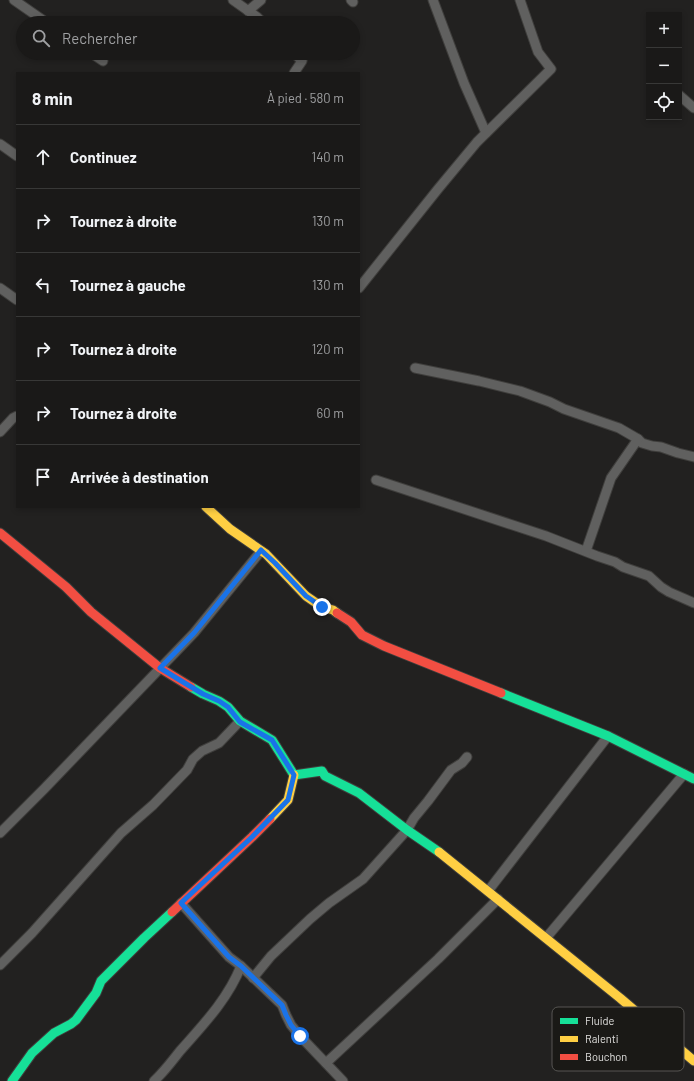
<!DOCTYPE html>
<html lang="fr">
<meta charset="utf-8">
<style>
:root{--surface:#1a1918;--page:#272625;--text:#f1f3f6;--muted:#9fa0a2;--line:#383837}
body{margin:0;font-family:Barlow,sans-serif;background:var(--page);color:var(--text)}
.controls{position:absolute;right:12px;top:12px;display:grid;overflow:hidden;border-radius:0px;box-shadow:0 2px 6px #0003}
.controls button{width:36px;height:36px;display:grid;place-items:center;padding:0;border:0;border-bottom:1px solid var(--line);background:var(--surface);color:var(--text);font:20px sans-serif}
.stop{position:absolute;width:12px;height:12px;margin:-9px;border:3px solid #1a73e8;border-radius:50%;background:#fff}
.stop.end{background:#1a73e8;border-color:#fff;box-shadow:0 1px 4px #0008}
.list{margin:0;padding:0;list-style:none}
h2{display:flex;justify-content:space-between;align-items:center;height:52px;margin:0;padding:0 16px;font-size:17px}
h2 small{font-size:13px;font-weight:400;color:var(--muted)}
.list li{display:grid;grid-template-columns:26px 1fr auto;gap:12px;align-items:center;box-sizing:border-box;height:64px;padding:0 16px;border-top:1px solid var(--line)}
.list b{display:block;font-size:15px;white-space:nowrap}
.list em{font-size:13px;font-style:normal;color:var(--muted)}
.icon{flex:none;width:22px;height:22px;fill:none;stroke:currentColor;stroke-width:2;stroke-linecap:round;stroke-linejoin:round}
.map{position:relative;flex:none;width:694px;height:1081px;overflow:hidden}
.search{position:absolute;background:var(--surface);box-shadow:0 2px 6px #0003;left:16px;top:16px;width:344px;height:44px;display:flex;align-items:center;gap:10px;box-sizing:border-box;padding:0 14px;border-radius:22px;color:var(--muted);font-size:15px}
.panel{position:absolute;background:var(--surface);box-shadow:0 2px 6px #0003;left:16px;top:72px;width:344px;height:436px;border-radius:0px}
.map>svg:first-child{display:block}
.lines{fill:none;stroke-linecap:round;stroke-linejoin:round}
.street-casing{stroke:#3f3e3c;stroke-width:11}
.fast-casing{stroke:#3f3e3c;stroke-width:11}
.slow-casing{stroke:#3f3e3c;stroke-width:11}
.jam-casing{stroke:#3f3e3c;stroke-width:11}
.street{stroke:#60605f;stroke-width:9}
.fast{stroke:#16e098;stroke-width:9}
.slow{stroke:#ffcf43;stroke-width:9}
.jam{stroke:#f24e42;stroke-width:9}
.route{stroke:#1a73e8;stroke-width:5}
.key{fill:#1a1916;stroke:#565552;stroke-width:1}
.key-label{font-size:11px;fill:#e1e0de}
</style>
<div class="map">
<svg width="694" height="1081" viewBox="0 0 694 1081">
<rect width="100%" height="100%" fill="#222120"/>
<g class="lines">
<defs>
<g id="street">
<path d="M14 0 47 23"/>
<path d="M233 0 257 17 263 23"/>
<path d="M351 0 353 2"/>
<path d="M433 0 464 83 486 133"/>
<path d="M248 11 261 0"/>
<path d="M91 53 103 61"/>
<path d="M294 73 302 61 294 53"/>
<path d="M679 95 694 108"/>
<path d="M0 144 17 156"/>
<path d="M0 288 17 300"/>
<path d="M359 288 438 189 477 142 551 69 538 52 520 0"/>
<path d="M415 368 479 381 520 391 550 402 564 409 619 428 638 439 642 443 652 446 661 447 678 453 694 457"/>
<path d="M0 432 13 418 17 416"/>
<path d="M376 480 546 536 597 556 615 562 623 567 649 576 661 587 669 592 694 603"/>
<path d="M586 551 611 478 638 439"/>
<path d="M0 833 44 789 194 633 261 551"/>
<path d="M488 891 608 736"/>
<path d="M181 903 229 957 241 966 282 1005 286 1015 291 1025 300 1036 343 1081"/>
<path d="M546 938 684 774"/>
<path d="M0 965 32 933 121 833 153 805 187 770 193 759 202 751 219 743 240 721"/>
<path d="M253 978 271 956 310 919 329 903 363 879 407 830 414 818 428 801 451 770 462 763 467 757"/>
<path d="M326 1063 438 959 498 899"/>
<path d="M154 1081C164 1072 172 1061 180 1051 203 1025 228 999 241 966"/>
</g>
<g id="fast">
<path d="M191 687 203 694 219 701 228 707 240 721 272 740 294 775 322 771 325 776 359 793 407 830 439 852"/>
<path d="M501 693 608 736 694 779"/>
<path d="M12 1081 32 1053 54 1033 71 1024 76 1020 96 993 101 981 144 938 172 912"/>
</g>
<g id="slow">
<path d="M206 507 230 529 266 554 306 596 322 607 333 610 337 613"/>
<path d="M270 819 288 800 294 775"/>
<path d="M439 852 620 998 694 1061"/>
</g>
<g id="jam">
<path d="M0 533 66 587 91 612 160 668 191 687"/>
<path d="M337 613 351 622 362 635 384 646 501 693"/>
<path d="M172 912 252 837 270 819"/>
</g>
</defs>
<use href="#street" class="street-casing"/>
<use href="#fast" class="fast-casing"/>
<use href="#slow" class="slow-casing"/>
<use href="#jam" class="jam-casing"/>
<use href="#street" class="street"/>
<use href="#fast" class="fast"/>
<use href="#slow" class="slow"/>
<use href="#jam" class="jam"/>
</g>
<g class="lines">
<path class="route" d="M300 1036 291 1025 286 1015 282 1005 241 966 229 957 181 903 252 837 288 800 294 775 272 740 240 722 228 707 219 701 203 694 183 682 160 668 194 633 261 550 275 563 306 596 322 607"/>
</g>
<rect x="552" y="1007" width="132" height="64" rx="6" class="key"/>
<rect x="560" y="1018" width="18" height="6" fill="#16e098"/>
<rect x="560" y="1036" width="18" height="6" fill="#ffcf43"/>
<rect x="560" y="1054" width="18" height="6" fill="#f24e42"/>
<g class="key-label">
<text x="585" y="1025">Fluide</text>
<text x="585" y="1043">Ralenti</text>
<text x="585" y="1061">Bouchon</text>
</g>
</svg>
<div class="controls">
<button>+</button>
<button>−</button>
<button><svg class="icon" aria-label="locate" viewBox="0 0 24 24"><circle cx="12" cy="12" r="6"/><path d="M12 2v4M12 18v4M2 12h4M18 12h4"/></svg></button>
</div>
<div class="stop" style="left:300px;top:1036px"></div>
<div class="stop end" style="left:322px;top:607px"></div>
<div class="search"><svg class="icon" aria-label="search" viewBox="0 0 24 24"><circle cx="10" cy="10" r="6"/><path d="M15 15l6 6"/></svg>Rechercher</div>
<section class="panel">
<h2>8 min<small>À pied · 580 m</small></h2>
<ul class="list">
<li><svg class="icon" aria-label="ahead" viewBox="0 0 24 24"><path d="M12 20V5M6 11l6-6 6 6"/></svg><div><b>Continuez</b></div><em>140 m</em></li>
<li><svg class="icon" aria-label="right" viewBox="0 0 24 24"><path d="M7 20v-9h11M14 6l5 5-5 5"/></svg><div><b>Tournez à droite</b></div><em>130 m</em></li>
<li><svg class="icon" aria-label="left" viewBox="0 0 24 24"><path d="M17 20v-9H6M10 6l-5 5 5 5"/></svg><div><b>Tournez à gauche</b></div><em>130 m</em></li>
<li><svg class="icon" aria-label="right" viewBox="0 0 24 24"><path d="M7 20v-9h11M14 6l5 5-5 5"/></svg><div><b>Tournez à droite</b></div><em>120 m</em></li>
<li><svg class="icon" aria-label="right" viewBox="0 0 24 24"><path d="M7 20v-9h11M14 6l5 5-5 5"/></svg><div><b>Tournez à droite</b></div><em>60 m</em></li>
<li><svg class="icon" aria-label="arrive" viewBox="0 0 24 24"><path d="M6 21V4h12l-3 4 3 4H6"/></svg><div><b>Arrivée à destination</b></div></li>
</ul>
</section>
</div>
